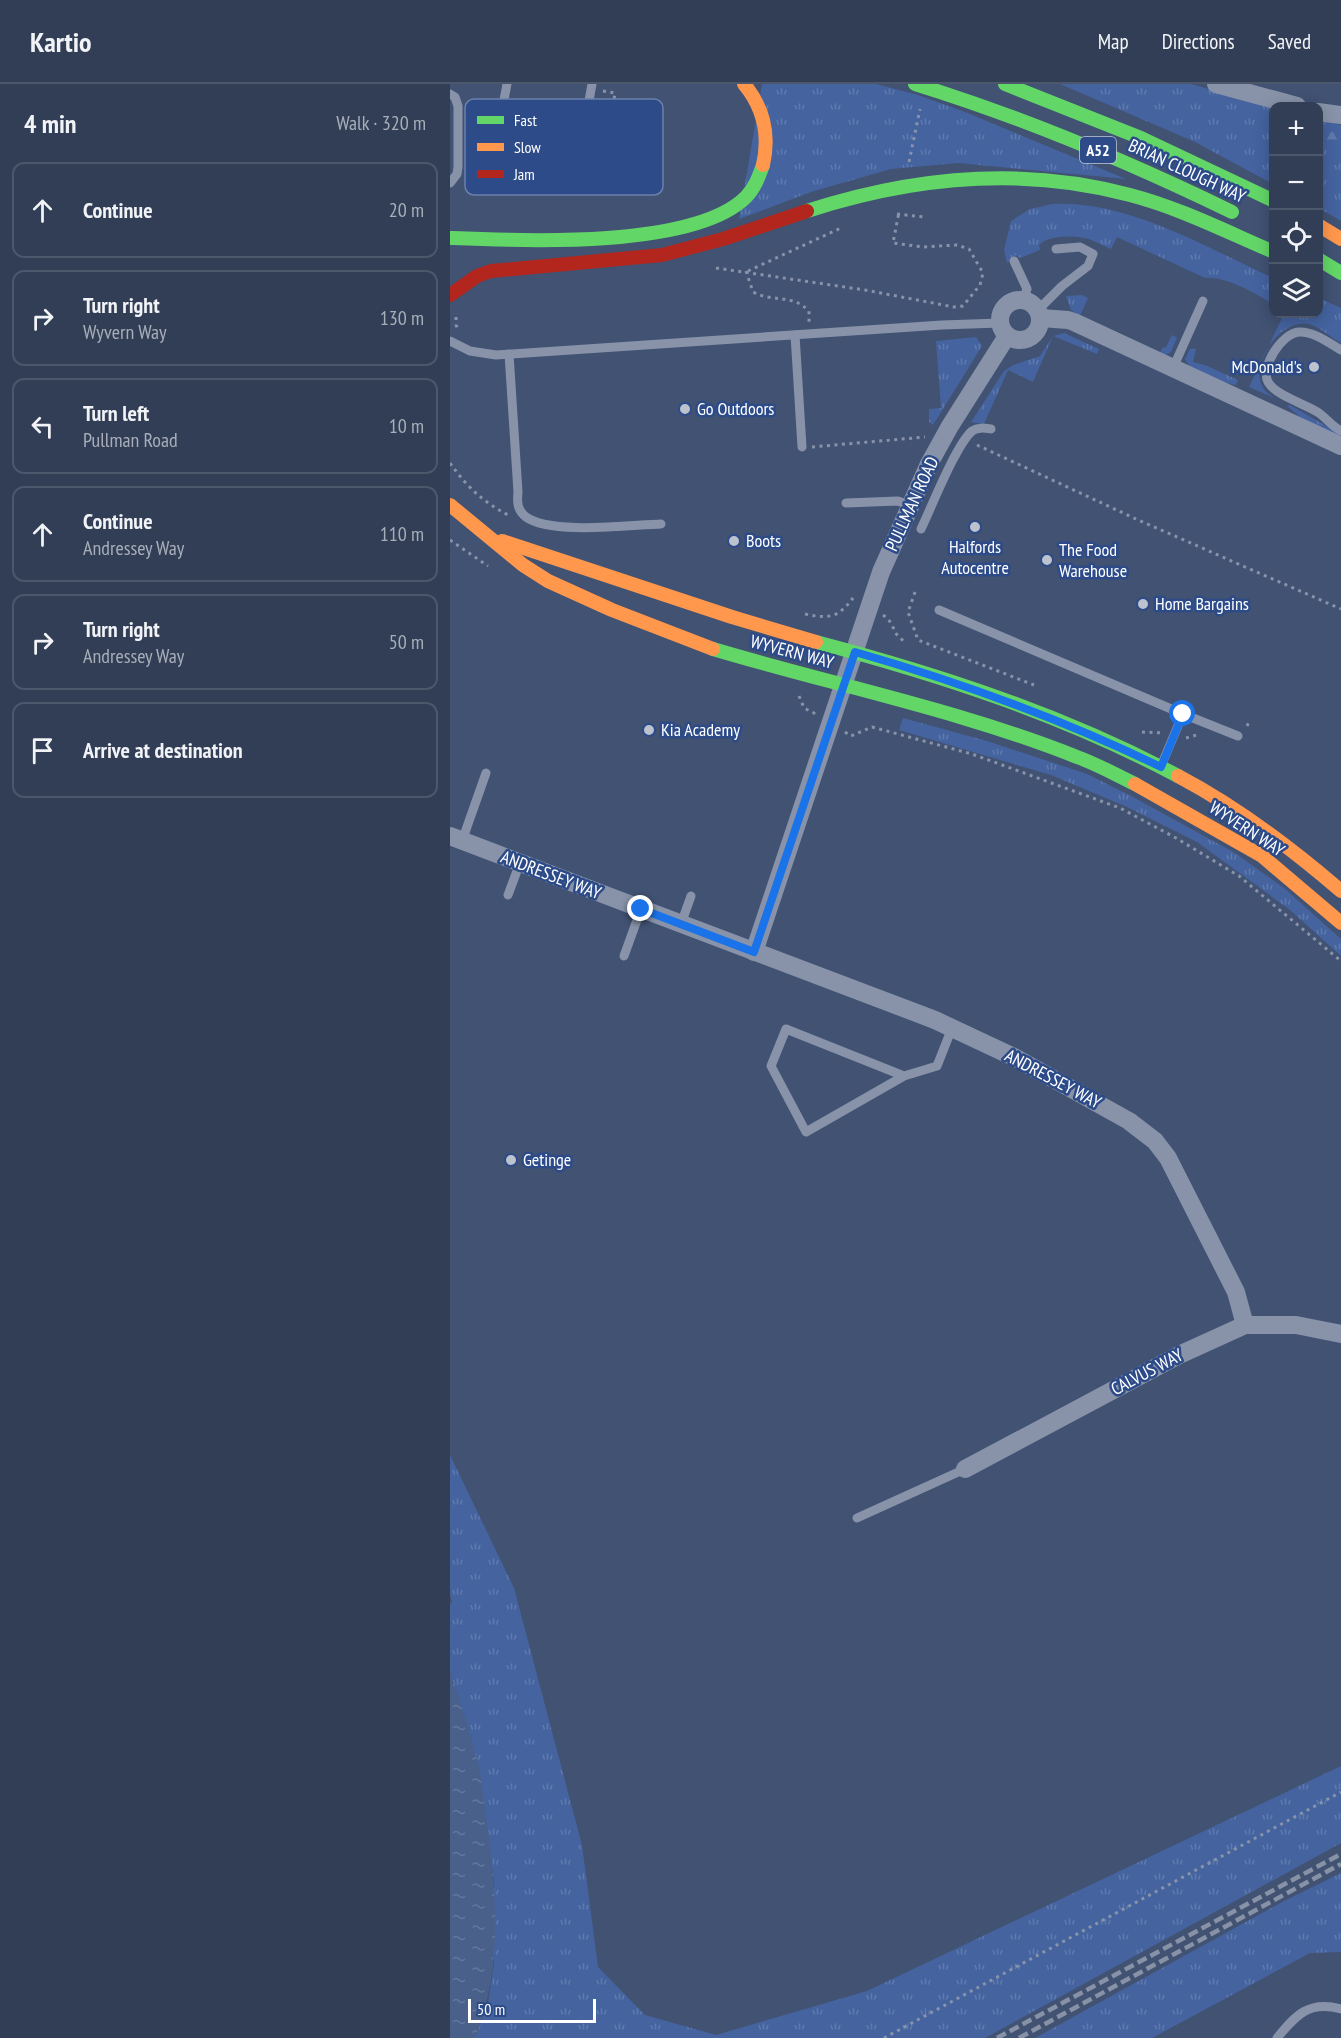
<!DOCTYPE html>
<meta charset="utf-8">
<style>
:root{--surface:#313e56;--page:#39455c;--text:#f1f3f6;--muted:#a8aeb9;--line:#4c576c}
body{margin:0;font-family:"PT Sans Narrow",sans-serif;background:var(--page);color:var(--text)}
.controls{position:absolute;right:18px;top:18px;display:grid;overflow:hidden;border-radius:12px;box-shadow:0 3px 15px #0003}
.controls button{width:54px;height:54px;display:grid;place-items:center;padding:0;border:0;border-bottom:2px solid var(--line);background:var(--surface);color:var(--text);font:30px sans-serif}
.scale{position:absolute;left:18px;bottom:15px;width:128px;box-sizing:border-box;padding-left:6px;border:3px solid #fff;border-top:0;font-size:16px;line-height:21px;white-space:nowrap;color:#fff;-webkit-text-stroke:4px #2c4b88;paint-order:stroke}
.stop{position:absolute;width:18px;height:18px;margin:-14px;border:4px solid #1a73e8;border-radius:50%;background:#fff}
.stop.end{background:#1a73e8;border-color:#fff;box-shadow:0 2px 6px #0008}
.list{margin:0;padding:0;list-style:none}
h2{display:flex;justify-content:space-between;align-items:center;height:78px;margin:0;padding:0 24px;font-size:26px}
h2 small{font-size:20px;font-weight:400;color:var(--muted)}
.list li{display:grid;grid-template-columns:39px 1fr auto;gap:18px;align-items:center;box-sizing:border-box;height:96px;margin:0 12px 12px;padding:0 12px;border:2px solid var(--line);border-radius:12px}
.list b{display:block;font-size:22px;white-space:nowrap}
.list p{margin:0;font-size:20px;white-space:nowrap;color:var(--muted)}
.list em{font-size:20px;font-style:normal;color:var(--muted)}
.icon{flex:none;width:33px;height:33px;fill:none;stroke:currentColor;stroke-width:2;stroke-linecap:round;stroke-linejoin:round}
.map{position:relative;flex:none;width:891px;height:1954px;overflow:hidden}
header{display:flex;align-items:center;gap:36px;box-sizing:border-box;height:84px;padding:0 30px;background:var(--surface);border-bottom:2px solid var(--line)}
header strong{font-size:28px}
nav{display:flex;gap:33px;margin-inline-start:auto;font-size:21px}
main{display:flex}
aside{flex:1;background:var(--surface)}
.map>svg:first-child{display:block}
.grass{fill:url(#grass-tufts)}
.forest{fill:url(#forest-firs)}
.water{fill:url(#water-ripples)}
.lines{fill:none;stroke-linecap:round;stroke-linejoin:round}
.path{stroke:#8893a9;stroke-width:3;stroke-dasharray:3 4.5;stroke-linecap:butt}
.lane{stroke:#8893a9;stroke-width:9}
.street{stroke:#8893a9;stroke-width:18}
.fast{stroke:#63d668;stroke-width:14}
.slow{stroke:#ff974d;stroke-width:14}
.jam{stroke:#b3261e;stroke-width:14}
.rail{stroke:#8792a6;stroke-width:4.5;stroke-dasharray:10 4.5;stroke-linecap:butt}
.route{stroke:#1a73e8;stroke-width:8}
.poi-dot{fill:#bcc2ce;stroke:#2c4b88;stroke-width:2}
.labels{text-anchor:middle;stroke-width:5;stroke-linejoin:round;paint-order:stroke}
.shield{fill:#2c4b88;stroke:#c0c9db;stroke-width:1.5}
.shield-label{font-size:16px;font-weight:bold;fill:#fff}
.street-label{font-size:18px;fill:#fff;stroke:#2c4b88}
.poi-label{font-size:18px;fill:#fff;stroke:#2c4b88;text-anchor:start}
.key{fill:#2c4b88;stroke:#6b81ac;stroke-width:1.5}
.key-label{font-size:16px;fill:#fff}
</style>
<header>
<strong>Kartio</strong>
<nav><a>Map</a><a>Directions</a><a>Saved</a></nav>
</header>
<main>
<aside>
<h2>4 min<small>Walk · 320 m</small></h2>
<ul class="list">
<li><svg class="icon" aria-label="ahead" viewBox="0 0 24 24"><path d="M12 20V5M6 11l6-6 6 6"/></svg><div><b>Continue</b></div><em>20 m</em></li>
<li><svg class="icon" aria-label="right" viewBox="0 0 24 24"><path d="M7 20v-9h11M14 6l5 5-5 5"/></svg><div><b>Turn right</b><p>Wyvern Way</p></div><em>130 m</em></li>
<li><svg class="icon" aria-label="left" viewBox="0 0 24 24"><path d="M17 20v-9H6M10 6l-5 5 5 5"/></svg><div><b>Turn left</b><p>Pullman Road</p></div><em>10 m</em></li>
<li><svg class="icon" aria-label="ahead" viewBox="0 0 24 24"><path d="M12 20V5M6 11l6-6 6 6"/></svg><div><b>Continue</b><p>Andressey Way</p></div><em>110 m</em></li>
<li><svg class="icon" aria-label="right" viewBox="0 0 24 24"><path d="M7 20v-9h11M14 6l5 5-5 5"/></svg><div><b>Turn right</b><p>Andressey Way</p></div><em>50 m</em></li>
<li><svg class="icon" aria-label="arrive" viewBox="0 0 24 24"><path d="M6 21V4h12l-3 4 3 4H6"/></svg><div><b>Arrive at destination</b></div></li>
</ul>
</aside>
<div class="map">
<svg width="891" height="1954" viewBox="0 0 891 1954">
<defs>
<pattern id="grass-tufts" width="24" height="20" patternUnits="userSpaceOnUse" patternTransform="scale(1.5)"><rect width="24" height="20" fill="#44639f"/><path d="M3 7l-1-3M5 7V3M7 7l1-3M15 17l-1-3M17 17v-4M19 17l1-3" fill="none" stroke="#607aad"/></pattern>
<pattern id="forest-firs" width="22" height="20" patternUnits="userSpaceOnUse" patternTransform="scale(1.5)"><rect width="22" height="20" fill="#44639f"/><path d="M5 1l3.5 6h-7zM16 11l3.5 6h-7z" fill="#607aad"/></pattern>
<pattern id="water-ripples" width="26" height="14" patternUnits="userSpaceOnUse" patternTransform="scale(1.5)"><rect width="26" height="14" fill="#49608b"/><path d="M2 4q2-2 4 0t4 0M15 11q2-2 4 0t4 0" fill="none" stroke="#64789c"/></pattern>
</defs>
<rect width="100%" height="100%" fill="#415273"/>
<g class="grass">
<path d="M312 0H426L468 11 515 28 676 95 508 79 441 85 361 108 289 135Z"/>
<path d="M610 0H741L823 23V100L745 58Z"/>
<path d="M868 35 891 41V137L869 124Z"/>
<path d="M602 120C678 116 755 163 823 194V220C807 210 774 191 755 194L667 153 661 165C654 162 646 158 639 155 626 151 598 151 589 161L590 166 570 174 566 171 557 179 554 166 561 137 580 125Z"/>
<path d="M632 211 638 214 630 232 621 226 616 212Z"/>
<path d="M869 214 891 224V259C881 254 869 242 858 240 830 235 797 281 814 305 816 309 821 311 824 314L799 303 834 230H868Z"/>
<path d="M614 249 649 265 647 270 603 252 583 298 558 286 534 340 521 338 554 287 563 281 590 272 603 252Z"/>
<path d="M722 251 727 254 721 268 716 271 710 269 712 265 716 263Z"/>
<path d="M526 253 532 262 483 341 479 338V325L491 324 486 257Z"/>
<path d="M740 265H746L743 278 755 281 788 296 786 301C772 298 741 290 735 275Z"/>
<path d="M840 321 888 349 891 354 855 337 837 322Z"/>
<path d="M453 634 537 657 637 690 683 713 785 769 834 804 891 855V872L840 826 747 758 677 723 601 691 449 646Z"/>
<path d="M0 1371 64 1504 132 1761 148 1883 195 1931 266 1951 417 1907 891 1682V1759L535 1954H25L38 1919 44 1879V1798L29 1684 0 1588V1520L2 1518 0 1510Z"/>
<path d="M891 1789V1868L860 1869 702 1954H585L834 1817Z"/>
</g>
<path class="forest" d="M869 45 891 50V62L869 55Z"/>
<path class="water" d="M0 1588C11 1619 21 1651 29 1684 33 1704 35 1726 38 1747 47 1817 52 1887 25 1954H0Z"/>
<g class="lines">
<g class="path">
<path d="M153 7 165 9 158 56"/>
<path d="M459 78 470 25"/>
<path d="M447 130 474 133"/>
<path d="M266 184 415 206 504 223 513 222 530 201 533 189 519 165 507 161 473 163 443 159 449 128"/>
<path d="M296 187 303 208C324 219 341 209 359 227V238"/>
<path d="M298 187 393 143"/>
<path d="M6 233V241L9 247"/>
<path d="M527 361 686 435 891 525"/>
<path d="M362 363 475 353"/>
<path d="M0 379C17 403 32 417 58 431"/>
<path d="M0 456 38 482"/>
<path d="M465 508 458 528 468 556 584 601"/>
<path d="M355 530C379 535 388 534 403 514"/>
<path d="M433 531C446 540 441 549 454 557"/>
<path d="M349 612 354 624 366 630"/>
<path d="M797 642 800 636"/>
<path d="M395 648 401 652 422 643 522 670 670 724 726 754 789 792 891 877"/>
<path d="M692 648 713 649"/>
<path d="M736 654 750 650"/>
<path d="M434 1954 891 1708"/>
</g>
<g class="lane">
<path d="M57 0 43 74 46 82 53 88 114 99 121 98 126 91 142 0"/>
<path d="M0 10 5 13 8 22V83L7 90 0 99"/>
<path d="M564 177 577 205 573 216"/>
<path d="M588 226 612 202 638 182 643 170 630 163 606 165"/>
<path d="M345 251 352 363"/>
<path d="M0 257 20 267 46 271 492 241 550 239"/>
<path d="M891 266C879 259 863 247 849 248 832 249 810 283 818 298 826 312 856 320 869 329 877 335 883 343 891 347"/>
<path d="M59 270 68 408C67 418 67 426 76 433 101 451 179 441 211 440"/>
<path d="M723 284 753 217"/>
<path d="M396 419 448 417 459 421"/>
<path d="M471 445C482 422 506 361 522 347 528 343 534 344 541 345"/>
<path d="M489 526 733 630 711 682"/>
<path d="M733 630 788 652"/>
<path d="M12 757 36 689"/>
<path d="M58 811 70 779"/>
<path d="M231 840 241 812"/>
<path d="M174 872 191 825"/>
<path d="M454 992 356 1048 321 982 336 945 454 992 487 982 502 944"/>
<path d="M407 1434 515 1385"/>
<path d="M827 1954C846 1931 859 1916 891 1925"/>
</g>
<g class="street">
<path d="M766 0 847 22"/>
<path d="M868 28 891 31"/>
<circle cx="570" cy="236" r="20"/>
<path d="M591 234 618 236 624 238 891 362"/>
<path d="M0 752 485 936 566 974 679 1037 705 1057 718 1074 786 1208 795 1241"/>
<path d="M304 868 431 488 479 380 500 342 557 252"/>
<path d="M515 1385 729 1271 795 1241H846L891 1250"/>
</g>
<g class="fast">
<path d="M465 0C575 34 679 78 782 128"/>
<path d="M555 0 691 54 824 117"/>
<path d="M357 127C462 93 572 82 680 111 730 124 777 148 824 168"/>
<path d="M0 154C71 157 244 165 296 113 305 104 309 92 313 81"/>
<path d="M868 175 891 189"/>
<path d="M366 558C491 591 613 631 728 692"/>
<path d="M263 565C384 601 509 626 627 673 647 680 666 691 685 700"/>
</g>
<g class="slow">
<path d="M294 0C314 24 320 50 313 81"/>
<path d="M868 141 891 155"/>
<path d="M0 421 73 481 98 497 162 526 263 565"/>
<path d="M52 457 282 533 366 558"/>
<path d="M728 692C787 723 840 763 891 807"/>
<path d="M685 700 812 772 891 839"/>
</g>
<path class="jam" d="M0 211 27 192 41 187 212 171 273 155 357 127"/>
<g class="rail">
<path d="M547 1954 891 1770"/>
<path d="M569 1954 891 1780"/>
</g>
</g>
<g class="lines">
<path class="route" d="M191 825 304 868 405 568C510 598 612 635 711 683L733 630"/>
</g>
<g class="poi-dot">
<circle cx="864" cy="283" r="6"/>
<circle cx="235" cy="325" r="6"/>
<circle cx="525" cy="443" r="6"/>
<circle cx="284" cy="457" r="6"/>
<circle cx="597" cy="476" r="6"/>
<circle cx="693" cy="520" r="6"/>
<circle cx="199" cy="646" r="6"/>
<circle cx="61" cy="1076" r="6"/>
</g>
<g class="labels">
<rect class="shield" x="630" y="53" width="36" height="26" rx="4.5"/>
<g class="shield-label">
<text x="648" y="72">A52</text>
</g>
<g class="street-label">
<text transform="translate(737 87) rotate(25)" y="6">BRIAN CLOUGH WAY</text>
<text transform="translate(462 420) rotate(-65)" y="6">PULLMAN ROAD</text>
<text transform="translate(342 568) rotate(15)" y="6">WYVERN WAY</text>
<text transform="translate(797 745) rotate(33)" y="6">WYVERN WAY</text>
<text transform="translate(101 791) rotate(21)" y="6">ANDRESSEY WAY</text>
<text transform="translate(603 995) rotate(28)" y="6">ANDRESSEY WAY</text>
<text transform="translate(697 1288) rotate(-28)" y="6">CALVUS WAY</text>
</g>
<g class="poi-label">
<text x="852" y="289" text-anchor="end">McDonald's</text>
<text x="247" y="331">Go Outdoors</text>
<text x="296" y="463">Boots</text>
<text x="525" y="469" text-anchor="middle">Halfords<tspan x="525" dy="21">Autocentre</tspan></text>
<text x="609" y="472">The Food<tspan x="609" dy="21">Warehouse</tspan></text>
<text x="705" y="526">Home Bargains</text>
<text x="211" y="652">Kia Academy</text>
<text x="73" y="1082">Getinge</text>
</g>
</g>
<rect x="15" y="15" width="198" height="96" rx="9" class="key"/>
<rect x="27" y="32" width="27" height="8" fill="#63d668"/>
<rect x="27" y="59" width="27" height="8" fill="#ff974d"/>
<rect x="27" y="86" width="27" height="8" fill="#b3261e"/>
<g class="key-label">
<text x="64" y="42">Fast</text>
<text x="64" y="69">Slow</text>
<text x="64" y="96">Jam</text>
</g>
</svg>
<div class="controls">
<button>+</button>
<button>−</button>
<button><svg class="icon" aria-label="locate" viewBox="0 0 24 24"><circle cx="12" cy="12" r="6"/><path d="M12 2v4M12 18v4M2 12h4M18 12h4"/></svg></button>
<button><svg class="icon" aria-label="layers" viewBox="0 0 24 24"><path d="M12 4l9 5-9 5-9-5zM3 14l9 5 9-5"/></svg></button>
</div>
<div class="scale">50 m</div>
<div class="stop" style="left:733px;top:630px"></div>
<div class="stop end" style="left:191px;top:825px"></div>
</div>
</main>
